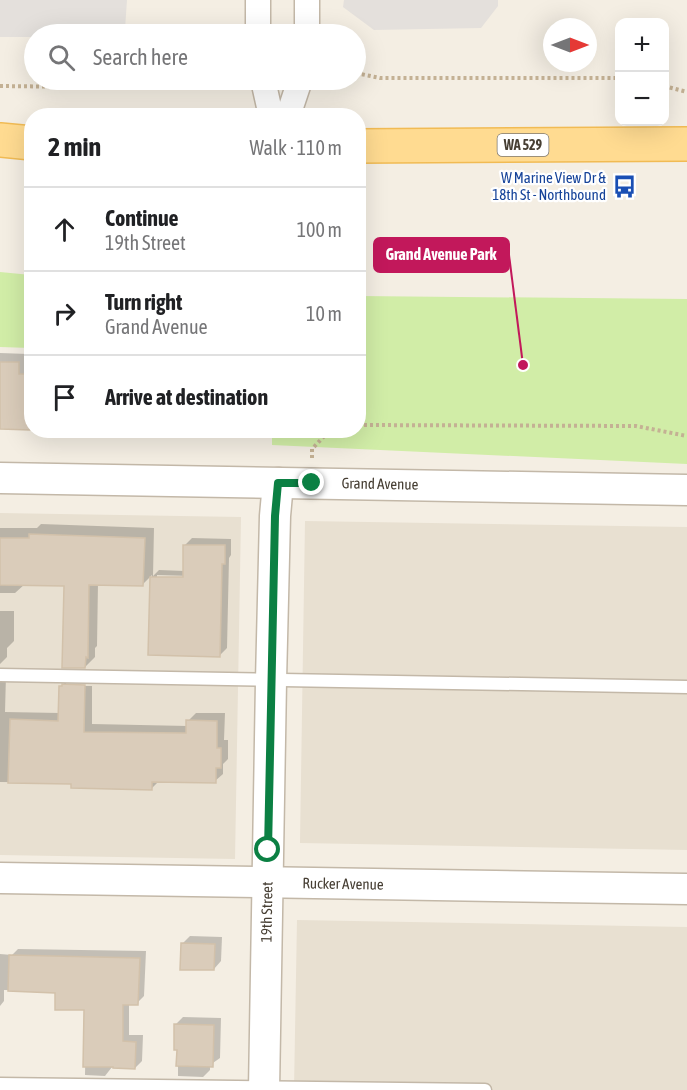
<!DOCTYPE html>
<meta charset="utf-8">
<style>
:root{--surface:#fff;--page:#f2f2f2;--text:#202124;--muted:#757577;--line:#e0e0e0}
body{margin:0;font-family:"Asap Condensed",sans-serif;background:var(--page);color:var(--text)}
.controls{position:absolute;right:18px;top:18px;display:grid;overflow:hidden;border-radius:12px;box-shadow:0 6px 24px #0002}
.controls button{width:54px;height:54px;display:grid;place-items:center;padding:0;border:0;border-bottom:2px solid var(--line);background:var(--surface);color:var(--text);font:30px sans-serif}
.compass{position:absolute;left:543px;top:18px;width:54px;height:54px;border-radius:50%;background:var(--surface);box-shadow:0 6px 24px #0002;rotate:90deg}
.stop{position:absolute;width:18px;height:18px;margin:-14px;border:4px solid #0b8043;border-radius:50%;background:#fff}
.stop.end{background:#0b8043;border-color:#fff;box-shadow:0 2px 6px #0008}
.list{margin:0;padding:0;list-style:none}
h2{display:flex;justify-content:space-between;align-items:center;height:78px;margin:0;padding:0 24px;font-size:26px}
h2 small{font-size:20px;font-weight:400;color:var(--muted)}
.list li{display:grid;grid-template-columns:39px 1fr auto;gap:18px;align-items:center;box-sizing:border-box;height:84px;padding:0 24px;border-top:2px solid var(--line)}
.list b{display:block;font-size:22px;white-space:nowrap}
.list p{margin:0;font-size:20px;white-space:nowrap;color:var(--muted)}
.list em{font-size:20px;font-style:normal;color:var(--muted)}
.icon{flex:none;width:33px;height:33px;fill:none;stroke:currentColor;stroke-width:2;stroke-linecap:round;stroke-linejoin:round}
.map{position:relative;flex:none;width:687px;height:1090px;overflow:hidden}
.search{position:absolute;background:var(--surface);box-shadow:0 6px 24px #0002;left:24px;top:24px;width:342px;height:66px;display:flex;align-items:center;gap:15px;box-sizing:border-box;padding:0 21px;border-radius:33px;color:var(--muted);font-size:22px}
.panel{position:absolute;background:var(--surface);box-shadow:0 6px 24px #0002;left:24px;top:108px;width:342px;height:330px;border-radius:24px}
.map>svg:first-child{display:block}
.residential{fill:#e8e0d1}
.green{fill:#d1eda7}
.parking{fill:#e4e0dc}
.shadow{fill:#0003;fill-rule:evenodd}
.building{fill:#daccba;stroke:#d2c1aa;stroke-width:1.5}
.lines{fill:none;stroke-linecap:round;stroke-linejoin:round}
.service-casing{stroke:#c3b8a8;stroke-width:15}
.minor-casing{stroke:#c3b8a8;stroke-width:27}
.tertiary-casing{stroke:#c3b8a8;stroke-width:33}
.primary-casing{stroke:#f1bb54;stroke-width:36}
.path{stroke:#c4b194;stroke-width:4;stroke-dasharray:3 3;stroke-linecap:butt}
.service{stroke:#fff;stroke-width:12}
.minor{stroke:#fff;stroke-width:24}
.tertiary{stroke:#fff;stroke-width:30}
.primary{stroke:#ffdb91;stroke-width:33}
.route{stroke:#0b8043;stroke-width:8}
.labels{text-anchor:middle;stroke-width:4.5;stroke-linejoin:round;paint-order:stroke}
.shield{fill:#fff;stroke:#7e7870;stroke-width:1.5}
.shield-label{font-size:14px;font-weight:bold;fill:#463e33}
.transit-label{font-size:15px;fill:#164399;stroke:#fff;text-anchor:end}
.street-label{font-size:15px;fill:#463e33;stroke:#fff}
.leader{fill:none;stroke:#c2185b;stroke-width:2}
.callout-dot{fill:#c2185b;stroke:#fff;stroke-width:2}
.callout{fill:#c2185b;stroke:#c2185b;stroke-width:2}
.callout-label{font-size:16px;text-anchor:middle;font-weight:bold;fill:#fff}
</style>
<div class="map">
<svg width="687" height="1090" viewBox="0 0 687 1090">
<rect width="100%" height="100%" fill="#f4eee3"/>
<g class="residential">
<path d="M0 513 241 517 235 859 0 855Z"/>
<path d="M305 521 687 527V850L300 843Z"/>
<path d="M297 920 687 927V1090H294Z"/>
</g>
<g class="green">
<path d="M0 272 31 275V348L0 347Z"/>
<path d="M359 296 687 299V464L272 445V431L358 430Z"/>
</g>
<g class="parking">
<path d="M0 0H127L125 29 120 34H34V37H0Z"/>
<path d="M344 0H498V6L481 28 374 30 343 7Z"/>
</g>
<g class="shadow">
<path d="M0 353 28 354V365H32V419L0 418Z"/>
<path d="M38 430H188L183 436 90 435V433Z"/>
<path d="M41 524 154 528 153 576 159 570 185 571V545L192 538 231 539V555L229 558 227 648 220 655 150 654 152 575 143 584 98 583 97 646 95 648V657L85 667 65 584H25L15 593H0V528H37ZM157 575 191 576V579L157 578Z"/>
<path d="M0 611H14V641L7 648V657L0 664Z"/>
<path d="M0 669 6 675 5 712 60 713 61 687 68 679 92 677V683H66V686H92V724L188 726V721L196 713H225L224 740H228V759L223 764V774L215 781 160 780 151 789 72 783 0 782Z"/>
<path d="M190 936 222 937 221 961 214 969 182 944Z"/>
<path d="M18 949 146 951 144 996 137 1003H129V1035H143L142 1061 135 1068 112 1067 105 1076 85 1075 86 1009 57 991 4 990V1001L0 1006V954L12 955Z"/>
<path d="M183 1017 221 1018 220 1058 210 1065V1070L203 1077 178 1076V1048L176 1024Z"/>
</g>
<g class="building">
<path d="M0 362H19V374H31L30 430 0 429Z"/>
<path d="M29 534 145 538 143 586 89 585 88 658 86 657 85 668H62L64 586 0 585V538H29Z"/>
<path d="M183 545H225V564H222L220 657 148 655 150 577H183Z"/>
<path d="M62 684 85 685 84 732 186 733V720L217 721V748H221V768H216V783L152 782V790L71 788V784L8 783 10 719 58 721 59 686H62Z"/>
<path d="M181 943 215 944 214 970H180Z"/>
<path d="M9 955 140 958 138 1005H123V1041L136 1042 135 1069 113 1068V1067H83L84 1010H55V993L8 991Z"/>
<path d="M174 1024 214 1025 213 1067 176 1066 177 1050H174Z"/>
</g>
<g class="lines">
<defs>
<g id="service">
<path d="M0 675 687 687"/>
<path d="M0 1084 485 1090"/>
</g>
<g id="minor">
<path d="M258 0V34"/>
<path d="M307 0V34"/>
<path d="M263 80 271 116"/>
<path d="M288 116 300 80"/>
</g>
<g id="tertiary">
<path d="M0 478 687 490"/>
<path d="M0 878 687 889"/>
<path d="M264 1090 271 681 275 516 278 483"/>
</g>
<g id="primary">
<path d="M0 140 32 143"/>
<path d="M358 146 687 144"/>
</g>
</defs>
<use href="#service" class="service-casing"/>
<use href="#minor" class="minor-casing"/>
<use href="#tertiary" class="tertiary-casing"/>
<use href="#primary" class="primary-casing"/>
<g class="path">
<path d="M356 73 380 78H620"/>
<path d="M0 86 171 88 189 86 211 80"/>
<path d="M664 86 687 92"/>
<path d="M358 425 636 426 687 436"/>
<path d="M312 458V449L330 430"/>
</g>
<use href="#service" class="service"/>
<use href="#minor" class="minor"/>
<use href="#tertiary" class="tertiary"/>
<use href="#primary" class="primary"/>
</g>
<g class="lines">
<path class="route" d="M268 850 275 516 278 483H312"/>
</g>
<defs>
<symbol id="bus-bare" viewBox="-9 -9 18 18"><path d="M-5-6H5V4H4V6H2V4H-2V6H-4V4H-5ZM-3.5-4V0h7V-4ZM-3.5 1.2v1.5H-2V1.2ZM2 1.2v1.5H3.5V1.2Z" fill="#1a4fb4" stroke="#fff" stroke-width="2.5" paint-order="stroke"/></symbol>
</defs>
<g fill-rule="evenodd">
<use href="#bus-bare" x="608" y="170" width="33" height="33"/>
</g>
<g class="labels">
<rect class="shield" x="497.5" y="134" width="51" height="22" rx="4.5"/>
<g class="shield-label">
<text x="523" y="150">WA 529</text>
</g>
<g class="transit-label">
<text x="606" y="183">W Marine View Dr &amp;<tspan x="606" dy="17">18th St - Northbound</tspan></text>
</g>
<g class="street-label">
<text transform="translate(380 484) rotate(1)" y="5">Grand Avenue</text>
<text transform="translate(343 884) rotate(1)" y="5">Rucker Avenue</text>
<text transform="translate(267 912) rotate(-89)" y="5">19th Street</text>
</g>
</g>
<path class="leader" d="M523 365L509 255"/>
<circle class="callout-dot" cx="523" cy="365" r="6"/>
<rect class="callout" x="374" y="238" width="135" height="34" rx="6"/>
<g class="callout-label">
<text x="441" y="260">Grand Avenue Park</text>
</g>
</svg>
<div class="controls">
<button>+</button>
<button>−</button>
</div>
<svg class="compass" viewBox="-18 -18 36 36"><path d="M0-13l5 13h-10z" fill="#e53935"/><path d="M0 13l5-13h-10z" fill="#757577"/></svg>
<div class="stop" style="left:268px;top:850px"></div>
<div class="stop end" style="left:312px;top:483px"></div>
<div class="search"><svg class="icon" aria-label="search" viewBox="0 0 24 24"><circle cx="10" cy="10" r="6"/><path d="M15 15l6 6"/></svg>Search here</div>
<section class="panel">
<h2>2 min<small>Walk · 110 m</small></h2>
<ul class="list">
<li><svg class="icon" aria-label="ahead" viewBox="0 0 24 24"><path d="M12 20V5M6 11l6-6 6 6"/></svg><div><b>Continue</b><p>19th Street</p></div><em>100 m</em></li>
<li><svg class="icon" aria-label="right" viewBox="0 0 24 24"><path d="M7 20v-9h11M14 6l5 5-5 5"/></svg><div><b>Turn right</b><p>Grand Avenue</p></div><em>10 m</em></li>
<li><svg class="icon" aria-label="arrive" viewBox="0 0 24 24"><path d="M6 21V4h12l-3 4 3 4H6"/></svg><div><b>Arrive at destination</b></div></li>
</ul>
</section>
</div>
